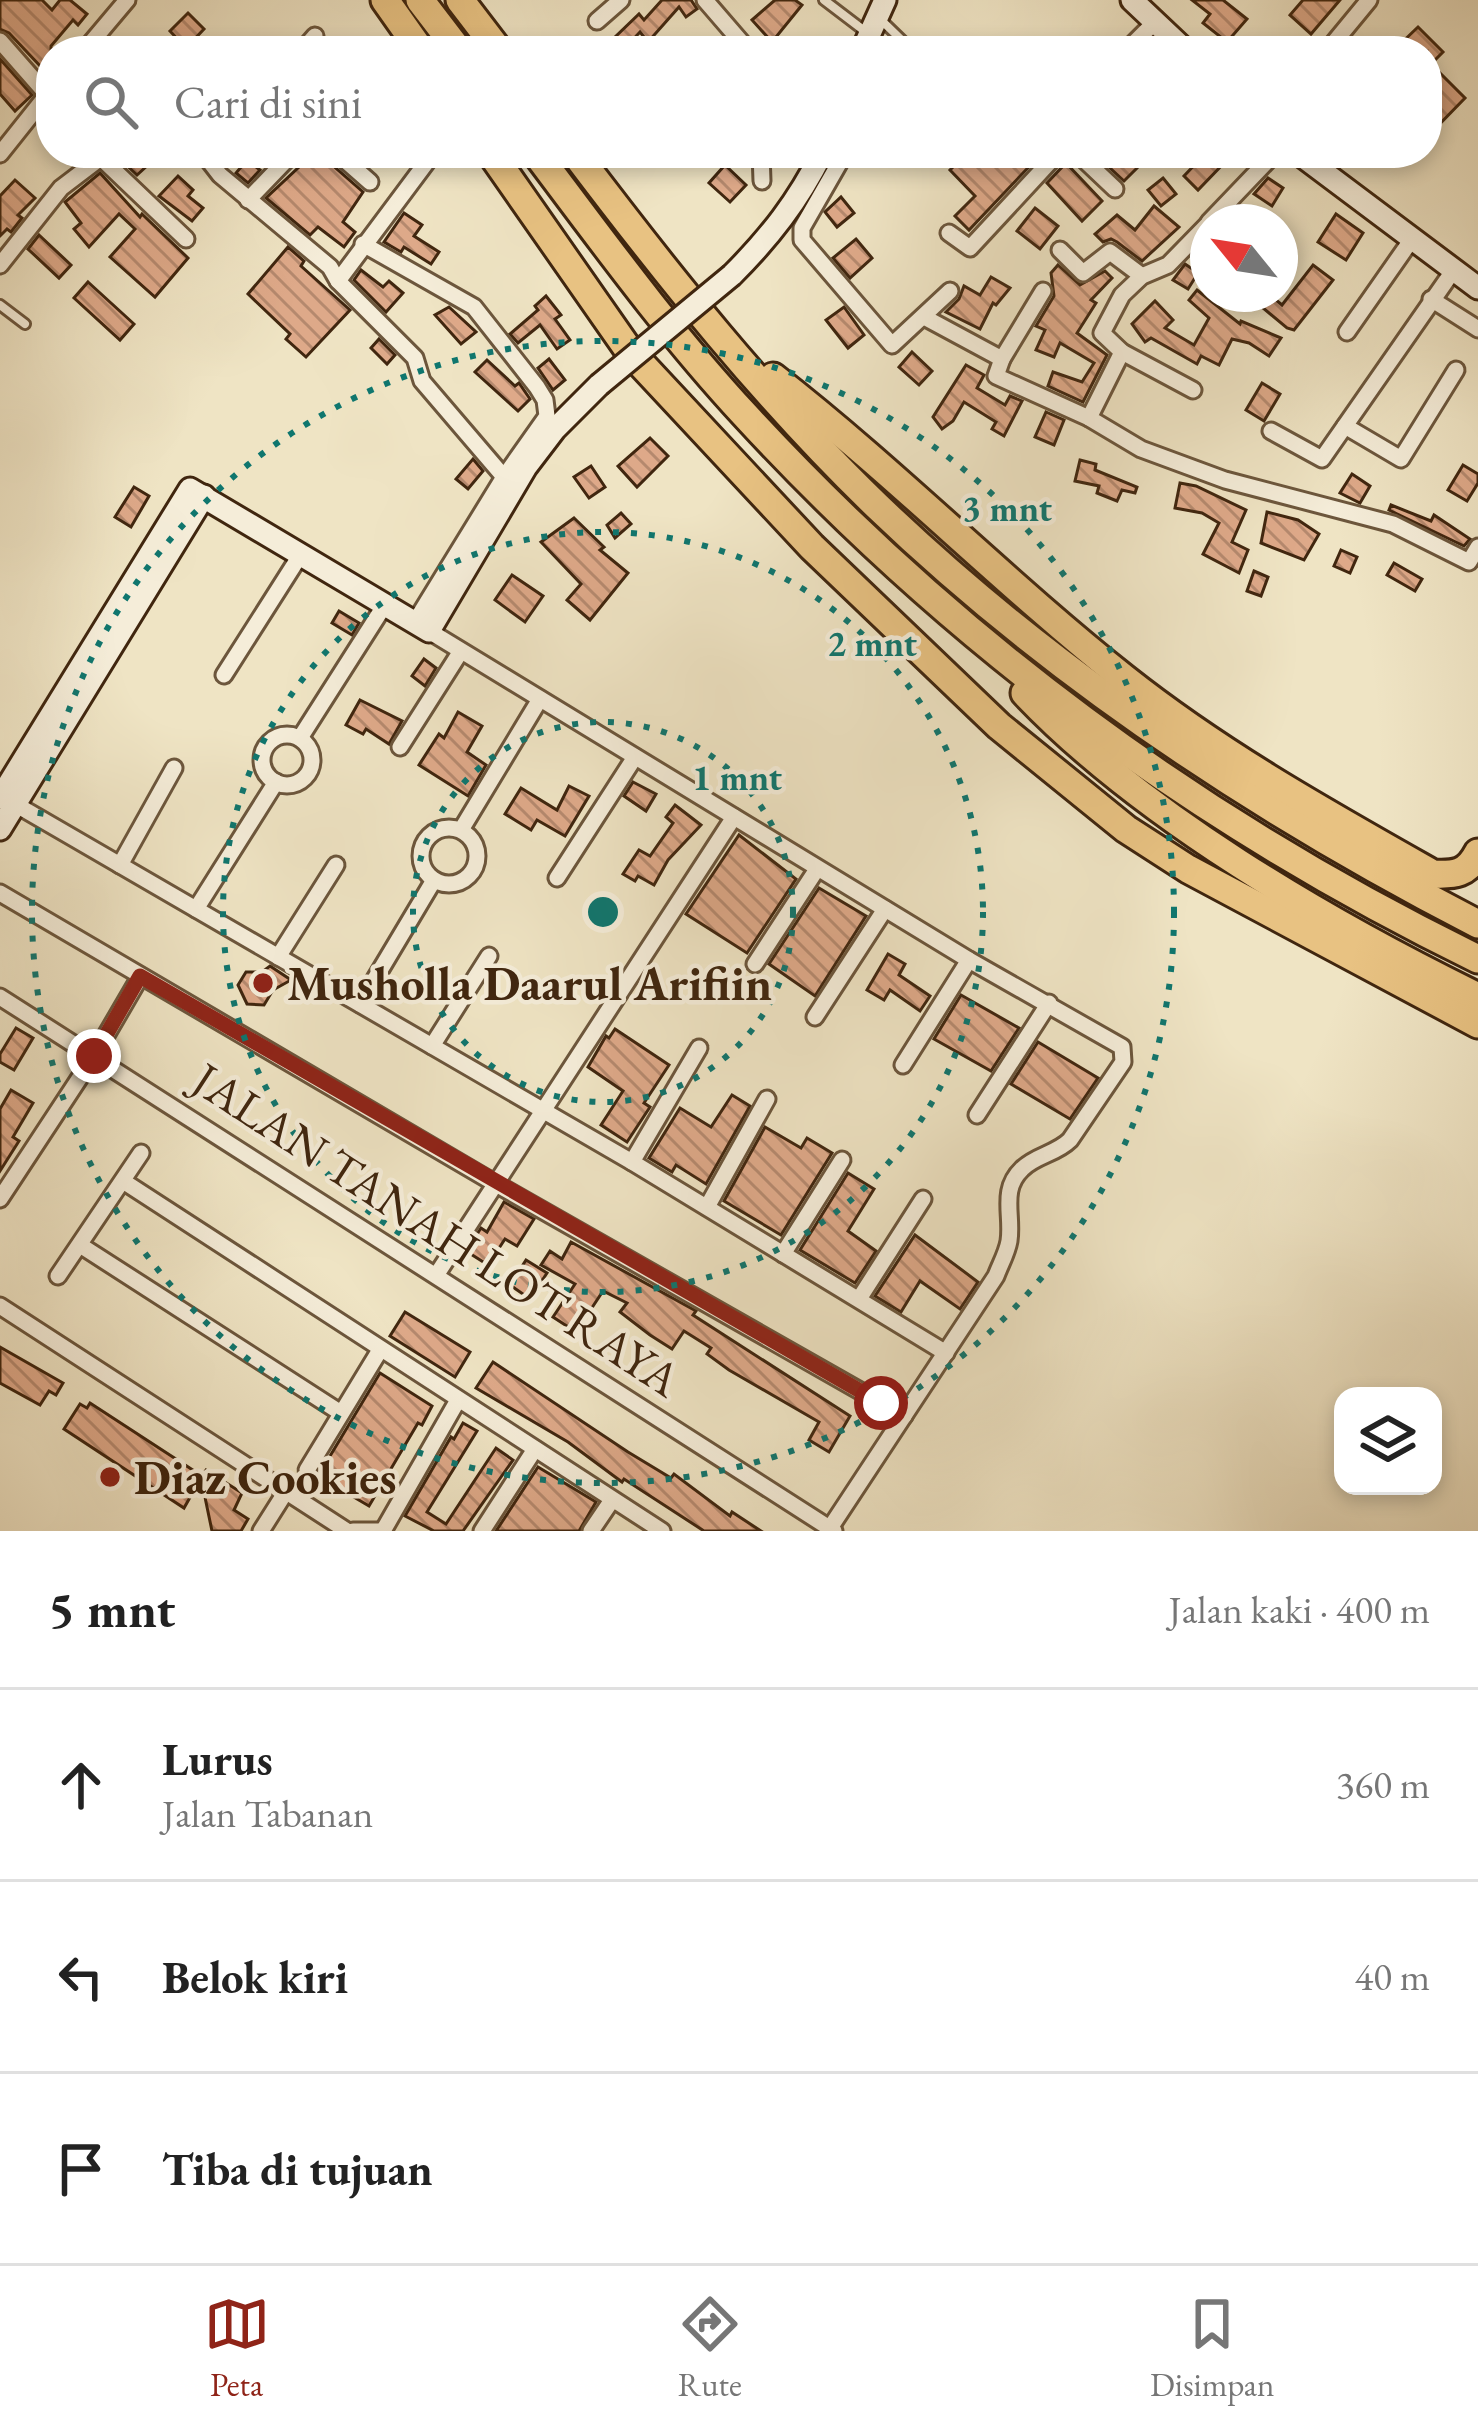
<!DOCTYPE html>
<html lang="id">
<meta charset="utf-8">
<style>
:root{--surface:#fff;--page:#f2f2f2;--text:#222;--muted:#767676;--line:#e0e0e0;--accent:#8f2418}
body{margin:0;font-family:"EB Garamond",serif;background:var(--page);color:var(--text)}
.controls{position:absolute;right:36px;bottom:36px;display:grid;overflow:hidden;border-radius:24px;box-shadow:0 6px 18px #0003}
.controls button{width:108px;height:108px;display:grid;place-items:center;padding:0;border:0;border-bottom:3px solid var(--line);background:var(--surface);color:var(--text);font:60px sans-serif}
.compass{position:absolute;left:1190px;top:204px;width:108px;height:108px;border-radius:50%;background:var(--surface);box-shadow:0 6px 18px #0003;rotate:300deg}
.stop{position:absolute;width:36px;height:36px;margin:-27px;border:9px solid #8f2418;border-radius:50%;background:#fff}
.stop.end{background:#8f2418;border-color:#fff;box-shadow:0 3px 12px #0008}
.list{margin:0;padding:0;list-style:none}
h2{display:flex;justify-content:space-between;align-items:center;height:156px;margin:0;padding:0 48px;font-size:51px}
h2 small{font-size:39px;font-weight:400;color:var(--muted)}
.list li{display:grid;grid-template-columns:78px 1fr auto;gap:36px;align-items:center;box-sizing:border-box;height:192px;padding:0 48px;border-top:3px solid var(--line)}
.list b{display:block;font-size:45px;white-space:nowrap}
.list p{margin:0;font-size:39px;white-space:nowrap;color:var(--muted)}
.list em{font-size:39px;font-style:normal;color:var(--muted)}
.icon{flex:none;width:66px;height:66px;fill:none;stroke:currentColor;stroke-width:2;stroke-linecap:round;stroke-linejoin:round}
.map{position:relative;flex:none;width:1478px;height:1531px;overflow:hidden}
.search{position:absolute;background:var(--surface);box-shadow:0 6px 18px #0003;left:36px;right:36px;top:36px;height:132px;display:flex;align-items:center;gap:30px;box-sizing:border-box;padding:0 42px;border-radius:48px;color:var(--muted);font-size:45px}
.sheet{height:732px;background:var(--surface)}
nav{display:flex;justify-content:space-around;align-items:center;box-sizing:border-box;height:168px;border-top:3px solid var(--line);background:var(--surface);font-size:33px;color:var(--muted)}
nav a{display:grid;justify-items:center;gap:6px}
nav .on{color:var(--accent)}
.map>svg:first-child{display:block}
.building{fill:url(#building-back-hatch);stroke:#40260f;stroke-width:3}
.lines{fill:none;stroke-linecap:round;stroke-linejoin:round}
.lane-casing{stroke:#6c563c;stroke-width:14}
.street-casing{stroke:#6c563c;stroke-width:21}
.secondary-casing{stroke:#40260f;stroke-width:27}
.highway-casing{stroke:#40260f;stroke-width:33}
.lane{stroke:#f5edd9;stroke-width:8}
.street{stroke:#f5edd9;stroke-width:15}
.secondary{stroke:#f5edd9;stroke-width:21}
.highway{stroke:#e8c282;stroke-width:27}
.secondary-bridge-casing{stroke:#40260f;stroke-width:27;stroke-linecap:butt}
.secondary-bridge{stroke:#f5edd9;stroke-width:21}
.route{stroke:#8f2418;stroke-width:15}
.ring{fill:none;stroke:#0f766e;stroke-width:6;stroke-dasharray:6 12}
.poi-dot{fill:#8f2418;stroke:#f5edd9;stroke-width:4.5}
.labels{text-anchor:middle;stroke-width:9;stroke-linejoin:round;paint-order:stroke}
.poi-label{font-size:48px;font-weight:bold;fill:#40260f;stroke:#f5edd9;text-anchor:start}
.street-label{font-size:48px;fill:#40260f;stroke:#f5edd9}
.centre{fill:#0f766e;stroke:#f5edd9;stroke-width:6}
.ring-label{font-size:36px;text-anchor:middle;font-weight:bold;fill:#0f766e;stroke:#f5edd9;stroke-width:9;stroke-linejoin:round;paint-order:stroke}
</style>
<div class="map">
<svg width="1478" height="1531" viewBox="0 0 1478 1531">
<defs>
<pattern id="building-back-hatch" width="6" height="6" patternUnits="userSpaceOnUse" patternTransform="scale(3)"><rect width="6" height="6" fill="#dea989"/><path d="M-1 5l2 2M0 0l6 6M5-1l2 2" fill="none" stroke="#b5896e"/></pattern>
</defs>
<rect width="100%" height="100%" fill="#efe4c4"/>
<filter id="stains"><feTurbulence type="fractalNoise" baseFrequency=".00167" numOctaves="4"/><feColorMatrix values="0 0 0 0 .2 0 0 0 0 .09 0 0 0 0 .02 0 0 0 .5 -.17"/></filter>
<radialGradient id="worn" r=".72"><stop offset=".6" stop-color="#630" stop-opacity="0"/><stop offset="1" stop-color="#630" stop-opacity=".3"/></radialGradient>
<g class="building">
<path d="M0 0H42L52 10 60 0H70L87 14 78 25 73 20 51 46V60L43 69 9 33 0 29Z"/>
<path d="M662 0H691L697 9 686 17 679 7 648 42 640 32 623 50 612 40 639 14 644 20Z"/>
<path d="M775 0H795L802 5 772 42 752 20Z"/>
<path d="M1192 0H1223L1247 19 1227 42 1203 23 1210 14Z"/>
<path d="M1303 0H1340L1311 34 1290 15Z"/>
<path d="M188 13 204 29 186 48 170 31Z"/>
<path d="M1418 27 1443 52 1431 64 1465 98 1427 137V51H1393Z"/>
<path d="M0 59 32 95 15 111 0 94Z"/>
<path d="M119 153H161L137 175 118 157Z"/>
<path d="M314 153H325L329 162 363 192 343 222 355 232 344 247 318 227 310 235 266 198Z"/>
<path d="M967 153H1042L969 230 955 216 975 196 950 170Z"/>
<path d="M1094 153H1122L1137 168 1124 181Z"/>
<path d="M1206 153H1216L1225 162 1198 190 1184 176Z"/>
<path d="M247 160 260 170 248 183 236 173Z"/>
<path d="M1066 163 1102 201 1082 221 1047 183Z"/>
<path d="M725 165 746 185 730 202 709 183Z"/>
<path d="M100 173 140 217 142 214 188 258 155 297 110 257 135 229 119 214 89 247 74 229 81 223 65 202Z"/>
<path d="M178 176 193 190 188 196 203 208 192 221 159 196Z"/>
<path d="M1163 178 1176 194 1161 206 1148 190Z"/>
<path d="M1268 178 1283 188 1272 206 1254 194Z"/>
<path d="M15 180 35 198 18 215 22 218 11 232 7 229 0 236V196Z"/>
<path d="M841 197 854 213 837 227 825 212Z"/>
<path d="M1154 206 1179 227 1142 261 1117 242 1111 239 1103 242 1095 234 1117 215 1135 230Z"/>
<path d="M1035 208 1058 226 1040 249 1017 231Z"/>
<path d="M404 213 422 225 414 236 439 252 431 264 404 247 401 252 384 242Z"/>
<path d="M1336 214 1363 233 1346 260 1318 242Z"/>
<path d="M39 235 71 265 59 278 28 249Z"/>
<path d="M856 239 872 258 850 278 833 258Z"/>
<path d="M288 247 304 261 301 266 350 310 306 357 286 339 290 334 248 294Z"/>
<path d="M1185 264 1198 273 1188 289 1173 280Z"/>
<path d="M1058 265 1080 285 1105 271 1112 278 1091 300 1096 303 1077 333 1107 355 1083 402 1048 386 1053 372 1082 382 1094 363 1060 343 1054 357 1036 350 1045 330 1036 326 1054 296 1051 273Z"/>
<path d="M1313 265 1333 280 1294 330 1287 328 1256 302 1263 294H1269L1282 305Z"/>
<path d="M361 270 383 287 389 281 403 293 386 312 354 280Z"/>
<path d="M991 277 1010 288 996 305 993 303 980 329 946 312 959 299 964 286 980 295Z"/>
<path d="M88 282 134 324 120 340 74 298Z"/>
<path d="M1197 290 1240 324 1241 321 1281 338 1269 356 1249 343 1232 339 1219 365 1201 356 1197 364 1151 338 1145 342 1132 324 1155 301 1173 320 1165 328 1194 345 1209 318 1189 300Z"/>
<path d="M546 296 561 315 555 319 570 340 557 349 540 325 518 343 510 334 538 310 535 306Z"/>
<path d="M449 307 476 332 461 344 435 315Z"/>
<path d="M844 307 864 335 848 348 826 320Z"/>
<path d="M379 339 395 355 387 364 371 348Z"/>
<path d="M912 352 932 371 919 385 899 367Z"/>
<path d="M549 359 565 380 553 390 538 368Z"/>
<path d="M487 360 515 386 519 383 530 399 518 411 475 372Z"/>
<path d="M966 365 984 375 977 388 1005 405 1010 396 1022 401 1004 436 992 429 996 422 964 402 953 421 942 429 933 417Z"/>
<path d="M1262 383 1280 394 1264 421 1246 410Z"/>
<path d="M1046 412 1064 420 1054 445 1035 437Z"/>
<path d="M650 438 668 456 637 487 618 466Z"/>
<path d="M473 459 483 471 468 489 456 479Z"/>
<path d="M1080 460 1096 464 1095 470 1137 487 1135 493 1122 490 1117 501 1097 493 1099 486 1075 481Z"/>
<path d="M1463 465 1478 474V483L1467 501 1448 490Z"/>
<path d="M591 466 605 487 589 498 574 477Z"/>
<path d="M1352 474 1370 486 1360 503 1340 493Z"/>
<path d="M1180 483 1196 486 1246 510 1232 542 1248 550 1239 573 1203 554 1219 523 1202 513 1175 508Z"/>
<path d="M134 487 149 496 131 527 115 517Z"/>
<path d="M1391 505 1431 521 1434 515 1470 539 1464 546 1389 510Z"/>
<path d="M1267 512 1298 520 1319 534 1304 560 1261 543Z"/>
<path d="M621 513 631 524 615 538 607 525Z"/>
<path d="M574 518 604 547 600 550 628 573 590 620 567 600 581 584 541 542Z"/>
<path d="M1341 550 1357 557 1350 573 1334 566Z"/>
<path d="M1394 563 1422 579 1415 591 1387 575Z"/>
<path d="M1254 571 1268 577 1261 596 1247 591Z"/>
<path d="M512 575 543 596 525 622 495 600Z"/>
<path d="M339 611 359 623 352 635 332 623Z"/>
<path d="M424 659 436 668 425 686 412 676Z"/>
<path d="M360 700 402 721 389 744 366 729 363 734 346 725Z"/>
<path d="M458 712 482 726 467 752 486 765 468 796 419 765 439 734 444 738Z"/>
<path d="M633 782 656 794 646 811 624 796Z"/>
<path d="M569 786 589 796 565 836 537 820 531 830 505 814 521 788 557 810Z"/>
<path d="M675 805 701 825 668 860 654 885 638 876 635 881 623 874 639 850 650 856 673 823 666 817Z"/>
<path d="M739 835 796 879 747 953 686 914Z"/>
<path d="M819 888 866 916 815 996 769 964Z"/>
<path d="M888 954 905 964 899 975 930 996 920 1011 890 990 884 1000 867 990Z"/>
<path d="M270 966 291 980 273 990 264 1005 247 1004 238 985 246 972H262Z"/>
<path d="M961 995 1019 1028 991 1071 934 1039Z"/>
<path d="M16 1028 33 1038 14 1070 0 1062V1054Z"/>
<path d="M615 1029 669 1065 644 1103 650 1107 627 1142 601 1125 623 1091 588 1067 606 1036 609 1038Z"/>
<path d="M1038 1042 1098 1078 1070 1119 1011 1084Z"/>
<path d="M11 1090 33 1103 13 1137 19 1141 0 1171V1109Z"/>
<path d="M732 1095 750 1106 706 1184 676 1165 672 1172 649 1158 680 1108 711 1127Z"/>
<path d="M765 1127 801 1148 807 1138 832 1153 781 1235 724 1201Z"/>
<path d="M848 1173 874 1189 848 1231 876 1251 855 1283 800 1250Z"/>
<path d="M504 1202 534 1219 517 1246 505 1239 488 1265 466 1251 481 1228 487 1232Z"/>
<path d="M915 1235 978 1282 960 1309 920 1281 901 1312 875 1296Z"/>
<path d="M571 1242 696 1311 693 1315 850 1416 829 1452 809 1440 819 1422 729 1370 707 1354 711 1348 684 1331 672 1349 650 1335 620 1312 627 1303 603 1291 576 1332 553 1317 575 1284 541 1265 550 1251 562 1259Z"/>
<path d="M526 1260 547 1273 530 1299 510 1285Z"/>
<path d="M405 1312 470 1352 455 1377 390 1336Z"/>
<path d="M0 1347 63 1383 56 1395 49 1391 40 1405 0 1383Z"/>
<path d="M493 1362 628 1452 671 1478 674 1474 730 1516 732 1512 761 1531H704L624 1479 622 1482 568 1442 476 1388Z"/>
<path d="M380 1373 432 1406 422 1425 418 1423 369 1506 318 1476Z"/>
<path d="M90 1403 202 1476 184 1508 64 1429 80 1404 87 1408Z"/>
<path d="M463 1423 477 1431 427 1512 446 1524 496 1448 513 1460 463 1531H434L405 1516 451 1437 454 1439Z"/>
<path d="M538 1467 596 1502 579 1531H496Z"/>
<path d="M206 1470 242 1493 234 1510 248 1519 241 1531H212L201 1478Z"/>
</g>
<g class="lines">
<defs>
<g id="lane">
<path d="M824 0 866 32"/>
<path d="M879 18 913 51"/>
<path d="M932 160 938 153"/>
<path d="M0 305 25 324"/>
</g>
<g id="street">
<path d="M705 0 749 51"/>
<path d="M597 21 621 0"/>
<path d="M0 41 51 99"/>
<path d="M84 51 127 0"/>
<path d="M208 51H217"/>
<path d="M302 51 315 36"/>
<path d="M1126 51 1155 22"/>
<path d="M1327 51 1369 0"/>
<path d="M203 153 220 175 330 267 338 281 415 358 422 381 504 477"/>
<path d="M337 153 370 182"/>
<path d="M761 153 762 181"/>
<path d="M845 153 802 228V240L892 345 950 291"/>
<path d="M1077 153 1115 189"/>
<path d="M0 154 51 90"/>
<path d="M97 154 186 239"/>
<path d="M248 200 293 153"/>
<path d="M1209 222 1275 153"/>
<path d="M949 233 970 248 1058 153"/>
<path d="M363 244 474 307 537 387 545 400 547 416 504 477 415 622"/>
<path d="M1060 250 1083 273 1110 252 1142 276"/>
<path d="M0 265 61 188 107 153"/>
<path d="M338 281 432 155"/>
<path d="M1431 299 1478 329"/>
<path d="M924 317 1002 359 1043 291"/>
<path d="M1347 332 1412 239"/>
<path d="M1122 352 1089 418 1141 449 1225 480 1393 524 1469 562 1478 547"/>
<path d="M1002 359 996 376 1089 418"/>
<path d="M1193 390 1122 352 1102 333 1122 295 1142 276 1168 265 1208 224"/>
<path d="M1345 426 1401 459 1456 370"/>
<path d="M1271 431 1322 459 1453 271"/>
<path d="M429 631 969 960 1122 1047 1123 1062 1070 1140C1056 1154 1036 1155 1022 1169 1000 1190 1013 1215 1009 1241 1007 1253 1000 1265 996 1276L830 1528"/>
<path d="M224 675 301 554"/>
<circle cx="287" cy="760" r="25"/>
<path d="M300 738 386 603"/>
<path d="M400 747 461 651"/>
<path d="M8 800 632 1162 946 1353"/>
<circle cx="449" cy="856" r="28"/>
<path d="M461 830 540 699"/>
<path d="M120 865 174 768"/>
<path d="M557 878 635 757"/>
<path d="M0 893 496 1184 904 1416"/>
<path d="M196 909 276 782"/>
<path d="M278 957 336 865"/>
<path d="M755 964 817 869"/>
<path d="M0 997 834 1531"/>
<path d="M360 1004 434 880"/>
<path d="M815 1017 885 909"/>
<path d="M432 1046 489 956"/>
<path d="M903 1065 969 960"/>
<path d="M977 1115 1049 1003"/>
<path d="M632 1162 699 1048"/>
<path d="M123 1181 662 1531"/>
<path d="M0 1199 94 1056 140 977"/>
<path d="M707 1207 767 1099"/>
<path d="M80 1245 341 1413"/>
<path d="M783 1254 842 1160"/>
<path d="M437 1274 734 817"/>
<path d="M58 1276 141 1153"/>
<path d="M859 1299 923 1199"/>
<path d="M0 1306 347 1531"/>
<path d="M307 1470 380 1350"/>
<path d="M261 1531 285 1493"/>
<path d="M353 1531H381"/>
<path d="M383 1531 458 1400"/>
<path d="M482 1531 535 1449"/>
<path d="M591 1531 612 1500"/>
</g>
<g id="secondary">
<path d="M1132 0 1186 51"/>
<path d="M862 51 885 0"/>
<path d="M1298 153 1478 288"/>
<path d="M732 275C770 237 798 201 822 153"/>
<path d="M0 798 190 489 429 631 526 467 555 429 599 385"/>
<path d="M0 829 204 496"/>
</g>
<g id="highway">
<path d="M385 0 421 51"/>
<path d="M420 0 459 51"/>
<path d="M460 0 499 51"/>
<path d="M491 153 630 352 812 547 999 726 1126 829 1188 869 1478 1024"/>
<path d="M536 153C603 242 669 333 745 415 954 642 1201 824 1478 959"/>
<path d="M575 153C668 276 765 398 876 505 1054 676 1259 811 1478 924"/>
<path d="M773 377C895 472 1004 583 1125 679 1221 755 1327 814 1433 874 1455 875 1467 874 1478 853"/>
<path d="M1025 693C1141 815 1327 923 1478 997"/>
</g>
</defs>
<use href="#lane" class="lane-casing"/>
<use href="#street" class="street-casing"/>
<use href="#secondary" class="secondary-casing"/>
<use href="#highway" class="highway-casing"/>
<use href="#lane" class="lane"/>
<use href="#street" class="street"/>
<use href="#secondary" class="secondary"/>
<use href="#highway" class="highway"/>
<defs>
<path id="secondary-bridge" d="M599 385 732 275"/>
</defs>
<use href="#secondary-bridge" class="secondary-bridge-casing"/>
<use href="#secondary-bridge" class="secondary-bridge"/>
</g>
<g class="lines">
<path class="route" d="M94 1056 140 976 881 1403"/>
</g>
<g class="ring">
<circle cx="603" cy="912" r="190"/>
<circle cx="603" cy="912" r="380"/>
<circle cx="603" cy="912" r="571"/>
</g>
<g class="poi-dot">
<circle cx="263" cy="983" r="12"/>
<circle cx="110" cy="1477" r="12"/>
</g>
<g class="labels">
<g class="poi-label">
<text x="287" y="1000">Musholla Daarul Arifiin</text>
<text x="134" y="1494">Diaz Cookies</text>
</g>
<g class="street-label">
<text transform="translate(437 1229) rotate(33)" y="17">JALAN TANAH LOT RAYA</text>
</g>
</g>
<circle cx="603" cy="912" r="18" class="centre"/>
<g class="ring-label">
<text x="1007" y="521">3 mnt</text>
<text x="872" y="656">2 mnt</text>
<text x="737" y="790">1 mnt</text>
</g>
<rect width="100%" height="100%" filter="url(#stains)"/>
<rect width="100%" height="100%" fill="url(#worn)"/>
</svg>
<div class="controls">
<button><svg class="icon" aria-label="layers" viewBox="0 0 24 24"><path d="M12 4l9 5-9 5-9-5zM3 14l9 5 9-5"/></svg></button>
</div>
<svg class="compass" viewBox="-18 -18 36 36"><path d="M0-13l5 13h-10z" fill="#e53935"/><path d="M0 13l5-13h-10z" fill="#767676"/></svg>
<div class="stop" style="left:881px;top:1403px"></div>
<div class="stop end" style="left:94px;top:1056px"></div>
<div class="search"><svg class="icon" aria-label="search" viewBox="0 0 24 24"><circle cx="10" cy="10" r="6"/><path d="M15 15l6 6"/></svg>Cari di sini</div>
</div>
<section class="sheet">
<h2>5 mnt<small>Jalan kaki · 400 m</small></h2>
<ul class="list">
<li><svg class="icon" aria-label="ahead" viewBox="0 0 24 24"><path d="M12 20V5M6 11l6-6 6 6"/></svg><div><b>Lurus</b><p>Jalan Tabanan</p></div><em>360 m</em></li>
<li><svg class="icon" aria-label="left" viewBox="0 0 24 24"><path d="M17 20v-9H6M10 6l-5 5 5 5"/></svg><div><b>Belok kiri</b></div><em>40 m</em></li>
<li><svg class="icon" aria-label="arrive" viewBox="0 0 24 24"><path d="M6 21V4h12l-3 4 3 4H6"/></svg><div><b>Tiba di tujuan</b></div></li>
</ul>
</section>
<nav>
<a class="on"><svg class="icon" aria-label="map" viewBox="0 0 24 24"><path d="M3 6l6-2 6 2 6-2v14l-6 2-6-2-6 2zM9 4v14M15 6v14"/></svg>Peta</a>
<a><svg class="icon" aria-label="directions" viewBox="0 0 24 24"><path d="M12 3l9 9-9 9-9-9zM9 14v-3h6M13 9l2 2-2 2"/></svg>Rute</a>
<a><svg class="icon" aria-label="saved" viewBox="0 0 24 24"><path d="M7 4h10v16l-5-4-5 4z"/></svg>Disimpan</a>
</nav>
